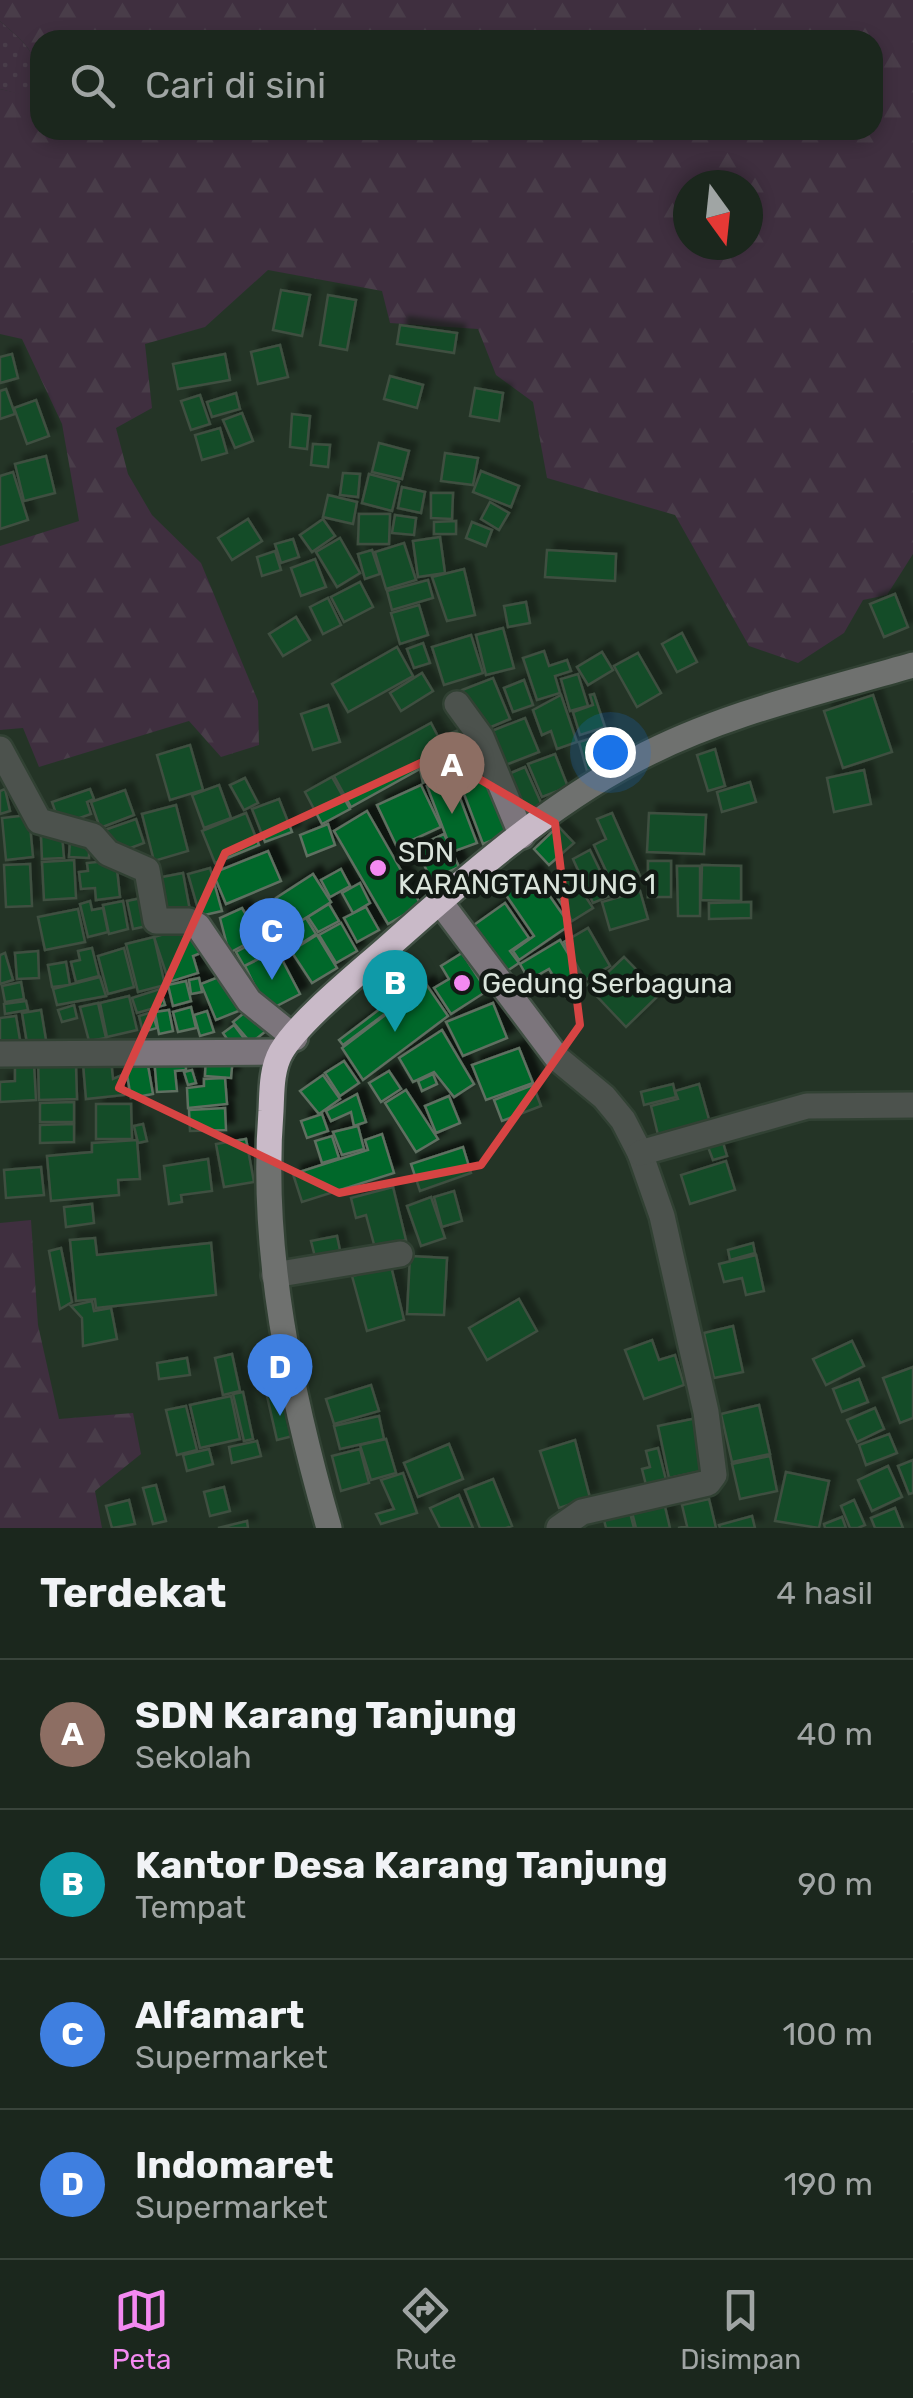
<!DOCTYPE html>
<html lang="id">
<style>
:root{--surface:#1b271d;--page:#242f26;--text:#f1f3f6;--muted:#a0a5a4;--line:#39443b;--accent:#f389f1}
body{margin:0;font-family:Rubik,sans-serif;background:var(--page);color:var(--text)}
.compass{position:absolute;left:673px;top:170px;width:90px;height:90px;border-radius:50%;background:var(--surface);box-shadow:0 5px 15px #0003;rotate:165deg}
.you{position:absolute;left:610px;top:752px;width:35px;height:35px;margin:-25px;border:8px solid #fff;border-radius:50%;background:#1a73e8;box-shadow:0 0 0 15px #1a73e833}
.badge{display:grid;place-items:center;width:65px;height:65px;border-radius:50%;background:var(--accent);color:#fff;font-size:32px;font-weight:700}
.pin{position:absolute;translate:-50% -82px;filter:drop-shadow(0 2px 5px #0008)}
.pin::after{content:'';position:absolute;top:52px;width:35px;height:30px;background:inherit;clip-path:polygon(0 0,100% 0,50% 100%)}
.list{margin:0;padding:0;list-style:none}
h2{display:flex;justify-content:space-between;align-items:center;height:130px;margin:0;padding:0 40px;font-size:42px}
h2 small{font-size:32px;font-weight:400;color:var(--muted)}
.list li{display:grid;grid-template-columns:65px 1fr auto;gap:30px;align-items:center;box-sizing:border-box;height:150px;padding:0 40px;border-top:2px solid var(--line)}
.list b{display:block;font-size:38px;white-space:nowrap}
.list p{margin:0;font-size:32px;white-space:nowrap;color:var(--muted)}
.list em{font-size:32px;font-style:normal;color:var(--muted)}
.icon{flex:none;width:55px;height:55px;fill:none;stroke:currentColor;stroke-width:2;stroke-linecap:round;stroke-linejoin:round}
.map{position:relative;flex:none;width:913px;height:1528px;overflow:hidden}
.search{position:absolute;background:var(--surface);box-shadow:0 5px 15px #0003;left:30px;right:30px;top:30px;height:110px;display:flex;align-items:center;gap:25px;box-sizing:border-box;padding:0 35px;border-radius:30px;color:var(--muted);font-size:38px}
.sheet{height:730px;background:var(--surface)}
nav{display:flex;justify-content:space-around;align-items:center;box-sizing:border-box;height:140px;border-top:2px solid var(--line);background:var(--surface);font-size:28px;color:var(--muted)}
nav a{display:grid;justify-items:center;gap:5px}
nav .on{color:var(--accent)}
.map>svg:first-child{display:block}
.green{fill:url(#green-dots)}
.forest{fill:url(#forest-firs);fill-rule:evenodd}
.building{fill:#00672b;stroke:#5e6f61;stroke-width:2.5;filter:url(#shadow)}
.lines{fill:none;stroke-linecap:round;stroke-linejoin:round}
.minor-casing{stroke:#415044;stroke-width:30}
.major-casing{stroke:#415044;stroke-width:30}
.minor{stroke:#7c757c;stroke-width:25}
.major{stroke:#c9bac8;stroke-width:25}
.marked{fill:none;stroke:#d74443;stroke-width:8;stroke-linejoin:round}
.poi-dot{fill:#f389f1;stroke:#121914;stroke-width:4}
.labels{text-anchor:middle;stroke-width:9;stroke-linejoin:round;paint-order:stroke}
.poi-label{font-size:28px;fill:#dae4db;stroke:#121914;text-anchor:start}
</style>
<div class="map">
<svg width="913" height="1528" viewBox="0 0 913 1528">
<defs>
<pattern id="green-dots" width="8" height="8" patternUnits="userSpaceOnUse" patternTransform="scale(2.5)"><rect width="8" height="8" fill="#5f285e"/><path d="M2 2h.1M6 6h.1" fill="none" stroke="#754774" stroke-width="1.8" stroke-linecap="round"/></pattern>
<pattern id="forest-firs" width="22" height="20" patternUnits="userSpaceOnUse" patternTransform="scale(2.5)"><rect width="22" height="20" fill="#5f285e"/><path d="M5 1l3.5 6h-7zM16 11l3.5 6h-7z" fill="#754774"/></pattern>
<filter id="shadow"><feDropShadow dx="8" dy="-8" stdDeviation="2.5" flood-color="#0009"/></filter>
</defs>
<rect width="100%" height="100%" fill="#243427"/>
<path class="green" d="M0 21C30 48 42 54 31 97L0 89Z"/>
<g class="forest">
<path d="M0 0H913V554L887 595 863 600 844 633 798 663 749 646 675 515 547 478 533 402 496 375 478 329 390 323 382 291 268 270 205 327 145 344 152 408 116 428 128 474 152 515 201 563 258 701 259 745 221 757 189 721 39 767 23 728 0 730V546L79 521 62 424 22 339 0 334V89L31 96C43 55 29 47 0 21ZM40 40H873V130H40ZM688 185H748V245H688Z"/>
<path d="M31 1220 38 1325 59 1419 133 1413 141 1454 95 1491 102 1528H0V1223Z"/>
</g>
<g class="building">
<path d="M281 290 310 295 302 336 273 330Z"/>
<path d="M328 295 356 300 347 350 320 345Z"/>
<path d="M400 325 457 333 454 353 397 344Z"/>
<path d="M280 345 288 377 258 384 251 352Z"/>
<path d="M12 354 18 378 0 383V357Z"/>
<path d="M225 354 230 380 178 389 173 364Z"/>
<path d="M390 376 423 385 417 408 384 399Z"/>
<path d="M475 388 503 393 499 421 470 416Z"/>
<path d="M6 389 15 414 0 419V391Z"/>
<path d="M236 393 240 409 212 417 207 402Z"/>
<path d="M200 395 210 424 191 430 181 401Z"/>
<path d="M36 400 49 436 27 444 14 408Z"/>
<path d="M242 413 253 441 235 448 223 420Z"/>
<path d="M292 414 310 416 307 449 290 447Z"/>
<path d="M220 428 227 453 202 460 195 435Z"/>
<path d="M379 443 409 451 402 479 372 472Z"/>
<path d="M313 444 330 445 328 467 311 465Z"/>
<path d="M445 453 478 458 473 485 441 481Z"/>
<path d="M46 456 55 493 24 501 15 464Z"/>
<path d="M481 471 519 486 511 507 473 492Z"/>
<path d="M13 472 28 520 0 529V476Z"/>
<path d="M343 473 360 474 358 497 340 495Z"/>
<path d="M369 474 399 482 392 511 362 503Z"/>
<path d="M402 487 425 492 421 513 398 508Z"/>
<path d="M431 493H453L452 519 431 518Z"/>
<path d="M328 495 357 502 353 524 323 517Z"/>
<path d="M490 502 509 513 499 530 481 519Z"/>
<path d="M359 514H390L389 544H358Z"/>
<path d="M395 515 416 518 414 535 392 533Z"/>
<path d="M248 519 262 541 232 560 218 538Z"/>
<path d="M323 519 335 536 312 552 300 535Z"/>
<path d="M456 521V534H434V522Z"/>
<path d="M472 522 492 530 486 546 466 538Z"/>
<path d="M440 537 445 573 418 577 413 541Z"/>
<path d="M340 538 360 573 337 587 316 552Z"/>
<path d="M293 539 299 557 281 563 275 544Z"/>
<path d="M404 543 416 580 386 589 375 552Z"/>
<path d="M372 550 380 574 365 579 358 554Z"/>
<path d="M547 550 616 554 615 581 545 577Z"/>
<path d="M275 551 281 570 262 576 257 557Z"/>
<path d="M315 559 326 587 301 596 291 568Z"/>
<path d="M464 569 475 615 447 621 432 577Z"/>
<path d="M428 580 433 598 392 610 387 591Z"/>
<path d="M360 582 373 607 344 622 331 597Z"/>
<path d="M895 594 908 627 884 637 870 604Z"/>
<path d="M328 598 341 625 323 634 310 607Z"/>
<path d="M526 602 530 623 508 627 504 606Z"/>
<path d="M419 605 428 635 400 644 391 613Z"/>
<path d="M296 617 310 640 283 656 269 634Z"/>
<path d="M503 628 514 668 486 675 476 635Z"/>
<path d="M682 633 697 662 677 672 662 644Z"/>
<path d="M471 635 483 673 444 685 432 647Z"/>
<path d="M423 643 430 663 414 668 407 649Z"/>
<path d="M397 647 413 676 348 712 332 684Z"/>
<path d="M544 651 549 666 567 660 571 671 555 676 560 693 537 700 523 658Z"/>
<path d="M602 652 613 670 588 685 577 667Z"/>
<path d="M638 653 661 693 637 707 614 666Z"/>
<path d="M422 673 433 691 401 711 390 693Z"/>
<path d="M578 674 588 706 570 711 561 679Z"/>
<path d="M493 678 510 719 479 732 462 690Z"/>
<path d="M524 680 533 705 513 712 504 688Z"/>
<path d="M594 694 605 727 580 735 573 712 593 705 590 695Z"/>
<path d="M561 695 577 742 557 749 551 731 542 735 533 710Z"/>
<path d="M873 695 892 752 843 768 824 711Z"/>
<path d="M328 705 340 742 313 750 301 714Z"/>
<path d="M525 718 539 752 498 768 484 734Z"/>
<path d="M431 723 454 767 423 783 420 769 351 807 334 776Z"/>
<path d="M472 725 486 759 464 767 451 733Z"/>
<path d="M605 734 614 763 587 771 579 742Z"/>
<path d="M190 745 203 790 170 800 157 755Z"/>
<path d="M715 749 725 786 708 791 697 755Z"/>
<path d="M555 754 568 787 542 797 528 764Z"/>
<path d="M485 761 489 772 462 782 458 772Z"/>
<path d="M525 767 542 805 517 817 499 778Z"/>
<path d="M864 770 871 804 834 812 827 778Z"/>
<path d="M494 774 515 831 483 844 461 786Z"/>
<path d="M332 777 350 809 322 824 305 792Z"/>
<path d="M452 777 477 843 452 852 427 786Z"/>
<path d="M245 778 258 803 244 810 230 785Z"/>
<path d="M750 782 756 802 722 812 717 792Z"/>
<path d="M219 785 231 818 204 828 192 795Z"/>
<path d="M421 785 441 827 397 847 377 805Z"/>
<path d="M5 789 10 811 0 814V791Z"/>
<path d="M90 789 94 799 87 802 91 814 60 825 52 802Z"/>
<path d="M125 790 134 815 100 828 91 802Z"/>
<path d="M279 799 292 832 265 842 252 809Z"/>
<path d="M176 805 188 851 154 861 142 814Z"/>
<path d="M367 811 421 905 388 924 334 831Z"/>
<path d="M246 813 259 845 215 863 202 831Z"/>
<path d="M612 813 640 876 614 888 594 845 606 839 597 819Z"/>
<path d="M649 813 706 815 704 854 647 852Z"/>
<path d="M29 815 33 857 6 860 2 818Z"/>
<path d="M136 819 144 843 117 853 102 831Z"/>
<path d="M328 824 335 845 307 856 300 835Z"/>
<path d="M558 826 574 843 549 865 534 849Z"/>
<path d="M444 834 459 867 431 880 416 847Z"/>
<path d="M62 835 64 858 42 859 41 836Z"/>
<path d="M70 839 89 840V858L69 857Z"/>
<path d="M590 850 612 895 593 903 573 859Z"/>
<path d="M268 851 281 881 226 904 213 873Z"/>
<path d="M74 860 76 898 44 900 42 862Z"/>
<path d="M116 860 120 897 96 900 95 888 81 889 79 872 88 871 87 863Z"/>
<rect x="648" y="861" width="23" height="36"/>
<path d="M30 864 32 906 6 907 4 865Z"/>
<path d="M702 865 741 866V901L701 900Z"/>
<path d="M677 866H700V916H678Z"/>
<path d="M210 868 222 911 200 916 188 874Z"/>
<path d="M341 869 350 886 330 897 321 880Z"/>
<path d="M533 872 570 925 519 960 513 951 534 936 504 892Z"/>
<path d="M183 873 191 916 165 921 157 878Z"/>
<path d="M570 873 593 908 572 921 550 886Z"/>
<path d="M313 874 331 902 293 926 276 898Z"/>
<path d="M360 883 370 903 353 913 342 893Z"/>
<path d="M640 891 648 919 610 930 602 902Z"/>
<path d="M146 897 152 925 133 929 127 901Z"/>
<path d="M90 901 92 910 103 908 108 932 88 937 80 904Z"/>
<path d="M123 901 128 929 109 934 103 905Z"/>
<path d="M751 902V918L709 919V903Z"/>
<path d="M505 903 529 938 510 951 519 963 504 973 471 927Z"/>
<path d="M329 904 339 921 318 932 308 917Z"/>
<path d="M366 907 379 930 357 942 344 918Z"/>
<path d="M242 908 259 937 229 953 220 918Z"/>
<path d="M78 909 85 942 45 950 38 917Z"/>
<path d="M306 918 316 934 289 951 279 935Z"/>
<path d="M341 923 357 951 336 963 319 935Z"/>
<path d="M192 926 201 953 193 956 198 973 169 982 154 937Z"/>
<path d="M588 928 610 966 585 980 564 942Z"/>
<path d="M317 935 337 968 312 983 291 951Z"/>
<path d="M266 936 274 951 244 966 236 952Z"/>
<path d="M154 937 165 985 138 992 126 944Z"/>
<path d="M560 940 587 985 566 997 549 969 529 980 520 964Z"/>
<path d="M92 948 99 976 76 982 71 962 80 960 78 951Z"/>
<path d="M124 948 134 987 108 994 98 956Z"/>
<path d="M277 950 300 994 267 1011 245 966Z"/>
<path d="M38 951 39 978 17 979 15 953Z"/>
<path d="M5 953 13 980 0 984V955Z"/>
<path d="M462 953 487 991 451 1014 434 988 449 979 441 966Z"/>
<path d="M624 957 660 994 626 1027 590 989Z"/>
<path d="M66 962 70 985 52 987 48 965Z"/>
<path d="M231 972 246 1008 216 1020 201 984Z"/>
<path d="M100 977 106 996 57 1005 53 989Z"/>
<path d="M199 978 202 992 191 994 189 980Z"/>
<path d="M186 981 191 1001 173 1006 168 985Z"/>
<path d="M21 982 24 999 5 1002 2 986Z"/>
<path d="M426 984 448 1016 363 1080 342 1048Z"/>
<path d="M160 989 165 1005 137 1013 132 998Z"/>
<path d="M129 996 137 1030 107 1037 100 1003Z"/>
<path d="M393 999 398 1004 343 1045 339 1040Z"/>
<path d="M26 1001 28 1010 5 1014 4 1004Z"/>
<path d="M98 1003 106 1038 89 1041 80 1007Z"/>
<path d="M493 1003 507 1038 463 1056 446 1022Z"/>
<path d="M74 1005 77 1018 62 1022 58 1010Z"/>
<path d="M191 1007 196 1028 178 1032 173 1012Z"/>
<path d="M249 1009 271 1027 251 1043 233 1022Z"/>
<path d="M41 1010 47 1046 28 1049 22 1013Z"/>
<path d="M169 1010 173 1031 159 1034 155 1012Z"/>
<path d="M207 1011 214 1032 200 1036 194 1015Z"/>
<path d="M152 1012 157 1028 143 1032 139 1016Z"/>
<path d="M16 1016 21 1046 0 1049V1018Z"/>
<path d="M234 1025 246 1041 234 1049 223 1033Z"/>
<path d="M442 1030 474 1084 454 1097 434 1072 413 1082 399 1058Z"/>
<path d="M519 1048 533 1083 486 1100 472 1065Z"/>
<path d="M185 1054 186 1070 175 1071 177 1091 157 1092 154 1057Z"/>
<path d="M206 1054 233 1055 231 1078 205 1076Z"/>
<path d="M38 1055H58L59 1066H76L77 1099 39 1100Z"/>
<path d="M111 1060 113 1079 122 1075 124 1095 86 1099 83 1063Z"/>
<path d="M147 1060 153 1094 131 1098 125 1063Z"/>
<path d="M344 1061 359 1083 340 1096 325 1073Z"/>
<path d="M34 1064 36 1100 0 1102V1082L15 1081V1065Z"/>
<path d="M192 1070 196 1083 188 1085 184 1072Z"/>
<path d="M389 1071 401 1089 381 1102 369 1083Z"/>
<path d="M433 1074 437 1084 422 1091 418 1081Z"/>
<path d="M323 1075 340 1099 319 1114 300 1091Z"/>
<path d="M225 1078 227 1104 188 1108 187 1088 204 1086V1079Z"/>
<path d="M673 1084 676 1097 644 1105 641 1092Z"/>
<path d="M699 1084 712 1130 660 1143 651 1106 678 1099 675 1091Z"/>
<path d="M533 1085 541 1106 502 1121 494 1100Z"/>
<path d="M406 1090 438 1139 416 1152 385 1103Z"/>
<path d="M357 1094 366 1122 354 1126 351 1112 331 1121 326 1111Z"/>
<path d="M449 1096 460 1123 436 1133 425 1106Z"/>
<path d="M74 1102V1122H40V1103Z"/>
<path d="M96 1104H131L132 1139H96Z"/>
<path d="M225 1108 226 1130 190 1131 189 1110Z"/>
<path d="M322 1114 328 1131 307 1138 301 1121Z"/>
<path d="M74 1124V1142L40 1143V1125Z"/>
<path d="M143 1124 147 1141 138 1143 134 1126Z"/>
<path d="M358 1126 364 1149 342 1155 333 1132Z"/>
<path d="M382 1134 394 1173 302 1202 293 1174 368 1150 365 1140Z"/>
<path d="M332 1136 339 1158 322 1163 315 1141Z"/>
<path d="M721 1136 727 1156 713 1160 708 1147Z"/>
<path d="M246 1139 254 1182 224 1187 216 1144Z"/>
<path d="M137 1140 140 1179 118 1180 119 1195 51 1201 47 1156 92 1152V1143Z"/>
<path d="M463 1147 471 1173 420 1191 411 1164Z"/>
<path d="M208 1159 212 1191 181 1195 182 1202 169 1204 164 1166Z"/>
<path d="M726 1161 735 1190 690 1204 681 1175Z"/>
<path d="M41 1167 44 1195 6 1198 4 1170Z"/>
<path d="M393 1187 406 1240 375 1248 366 1215 356 1218 351 1198Z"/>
<path d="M454 1191 462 1221 442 1227 434 1197Z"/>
<path d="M431 1197 445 1238 421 1246 407 1206Z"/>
<path d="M92 1204 94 1223 66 1227 64 1207Z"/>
<path d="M337 1236 341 1255 316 1261 311 1241Z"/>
<path d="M95 1238 97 1255 211 1243 216 1295 96 1308 95 1299 76 1301 70 1240Z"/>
<path d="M753 1243 755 1253 730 1260 728 1250Z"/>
<path d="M61 1248 72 1302 60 1309 49 1251Z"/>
<path d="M756 1255 764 1291 746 1295 742 1278 724 1282 719 1264Z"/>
<path d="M410 1256 447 1258 444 1315 407 1314Z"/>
<path d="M391 1266 404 1320 367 1331 352 1276Z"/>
<path d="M519 1299 537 1331 487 1360 469 1328Z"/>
<path d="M92 1301 94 1311 111 1308 117 1339 83 1346 82 1318 71 1306Z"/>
<path d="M733 1326 743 1372 714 1378 704 1333Z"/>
<path d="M652 1340 659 1360 675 1355 684 1385 644 1399 625 1350Z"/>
<path d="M852 1341 864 1366 826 1385 813 1359Z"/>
<path d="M232 1354 240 1391 223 1395 215 1358Z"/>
<path d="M187 1358 190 1375 159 1379 157 1363Z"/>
<path d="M913 1367V1418L900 1423 883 1378Z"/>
<path d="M859 1379 868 1402 842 1412 833 1389Z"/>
<path d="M371 1385 379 1411 334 1424 326 1399Z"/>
<path d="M243 1392 253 1439 244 1441 233 1394Z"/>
<path d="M284 1393 293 1436 277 1440 267 1396Z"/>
<path d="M231 1396 240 1439 200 1448 190 1405Z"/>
<path d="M759 1405 770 1454 732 1462 721 1414Z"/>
<path d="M186 1406 197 1450 177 1455 166 1410Z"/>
<path d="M875 1408 884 1429 857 1442 847 1420Z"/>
<path d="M379 1416 384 1439 340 1449 334 1426Z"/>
<path d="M697 1418 707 1470 669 1478 658 1426Z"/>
<path d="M889 1434 897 1453 866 1465 859 1445Z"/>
<path d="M386 1439 396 1473 371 1480 360 1445Z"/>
<path d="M575 1440 590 1498 559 1508 540 1451Z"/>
<path d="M257 1441 261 1456 232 1463 229 1447Z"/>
<path d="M449 1444 463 1479 418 1497 404 1463Z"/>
<path d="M658 1448 666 1480 646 1485 642 1469 650 1467 646 1451Z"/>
<path d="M209 1449 213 1464 187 1471 183 1455Z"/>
<path d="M360 1449 369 1483 341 1491 332 1456Z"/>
<path d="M770 1456 777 1491 740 1499 732 1464Z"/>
<path d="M913 1460V1493L909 1494 898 1466Z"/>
<path d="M888 1466 902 1497 872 1511 858 1480Z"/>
<path d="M786 1472 829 1481 819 1528 775 1521Z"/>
<path d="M403 1473 417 1513 381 1524 376 1514 394 1509 381 1480Z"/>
<path d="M493 1479 512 1526 506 1528H480L465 1490Z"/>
<path d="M156 1485 166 1521 153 1524 143 1488Z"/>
<path d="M224 1487 230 1511 210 1516 204 1492Z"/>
<path d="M662 1494 670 1528H636L631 1508Z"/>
<path d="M459 1495 473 1528H440L430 1508Z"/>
<path d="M709 1499 716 1528H678L687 1526 682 1505Z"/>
<path d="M129 1500 135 1524 112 1528 106 1506Z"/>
<path d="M854 1500 865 1525 858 1528H850L841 1506Z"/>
<path d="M895 1508 903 1528H875L871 1518Z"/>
<path d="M630 1513 634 1528H606L604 1520Z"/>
<path d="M752 1516 755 1528H720L719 1525Z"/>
<path d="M842 1517 846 1528H825L824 1524Z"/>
<path d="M247 1521 248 1528H218Z"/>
</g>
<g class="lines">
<defs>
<g id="minor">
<path d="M457 704 481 737 522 836"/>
<path d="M0 749 39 821 93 836 108 853 147 870 156 921H189L198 926 249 1001 295 1038"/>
<path d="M440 902 558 1059 604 1097 623 1120 640 1153 662 1216 706 1412 714 1475 708 1483 582 1512 559 1528"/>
<path d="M0 1054 281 1052"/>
<path d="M640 1153 807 1106 913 1105"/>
<path d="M274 1275 400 1254"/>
</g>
<path id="major" d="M329 1528C291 1395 260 1250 271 1111 272 1093 271 1070 281 1052 299 1021 360 972 388 947 462 881 547 806 635 760 721 714 820 692 913 665"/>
</defs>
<use href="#minor" class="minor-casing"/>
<use href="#major" class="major-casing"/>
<use href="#minor" class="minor"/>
<use href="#major" class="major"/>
</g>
<path d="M0 0H913V1528H0ZM438 755 555 823 580 1025 481 1165 339 1193 119 1088 225 853Z" fill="#243427" fill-opacity=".55" fill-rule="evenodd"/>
<path class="marked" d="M438 755 555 823 580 1025 481 1165 339 1193 119 1088 225 853Z"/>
<g class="poi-dot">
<circle cx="378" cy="868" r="10"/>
<circle cx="462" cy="983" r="10"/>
</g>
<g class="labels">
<g class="poi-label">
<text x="398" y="862">SDN<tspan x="398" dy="32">KARANGTANJUNG 1</tspan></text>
<text x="482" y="993">Gedung Serbaguna</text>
</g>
</g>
</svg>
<svg class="compass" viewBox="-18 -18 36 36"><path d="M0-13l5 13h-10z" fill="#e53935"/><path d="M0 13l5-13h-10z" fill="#a0a5a4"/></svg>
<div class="you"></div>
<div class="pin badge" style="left:452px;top:814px;background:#8d6e63">A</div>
<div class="pin badge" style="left:395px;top:1032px;background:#0f9aa8">B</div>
<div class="pin badge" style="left:272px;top:980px;background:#3f7fe0">C</div>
<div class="pin badge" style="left:280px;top:1416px;background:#3f7fe0">D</div>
<div class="search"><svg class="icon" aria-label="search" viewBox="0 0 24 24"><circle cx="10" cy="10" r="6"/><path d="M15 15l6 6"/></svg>Cari di sini</div>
</div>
<section class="sheet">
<h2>Terdekat<small>4 hasil</small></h2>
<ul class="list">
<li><span class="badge" style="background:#8d6e63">A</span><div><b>SDN Karang Tanjung</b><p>Sekolah</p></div><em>40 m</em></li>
<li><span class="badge" style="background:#0f9aa8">B</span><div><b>Kantor Desa Karang Tanjung</b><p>Tempat</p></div><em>90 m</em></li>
<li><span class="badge" style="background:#3f7fe0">C</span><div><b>Alfamart</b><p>Supermarket</p></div><em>100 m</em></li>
<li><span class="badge" style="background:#3f7fe0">D</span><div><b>Indomaret</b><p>Supermarket</p></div><em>190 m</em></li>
</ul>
</section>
<nav>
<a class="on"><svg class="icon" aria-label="map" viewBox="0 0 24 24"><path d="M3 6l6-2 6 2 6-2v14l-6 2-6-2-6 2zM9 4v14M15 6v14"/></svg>Peta</a>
<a><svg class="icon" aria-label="directions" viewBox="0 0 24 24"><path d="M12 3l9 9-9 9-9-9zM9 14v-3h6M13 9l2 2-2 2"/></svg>Rute</a>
<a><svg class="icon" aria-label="saved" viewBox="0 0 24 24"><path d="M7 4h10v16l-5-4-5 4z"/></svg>Disimpan</a>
</nav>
